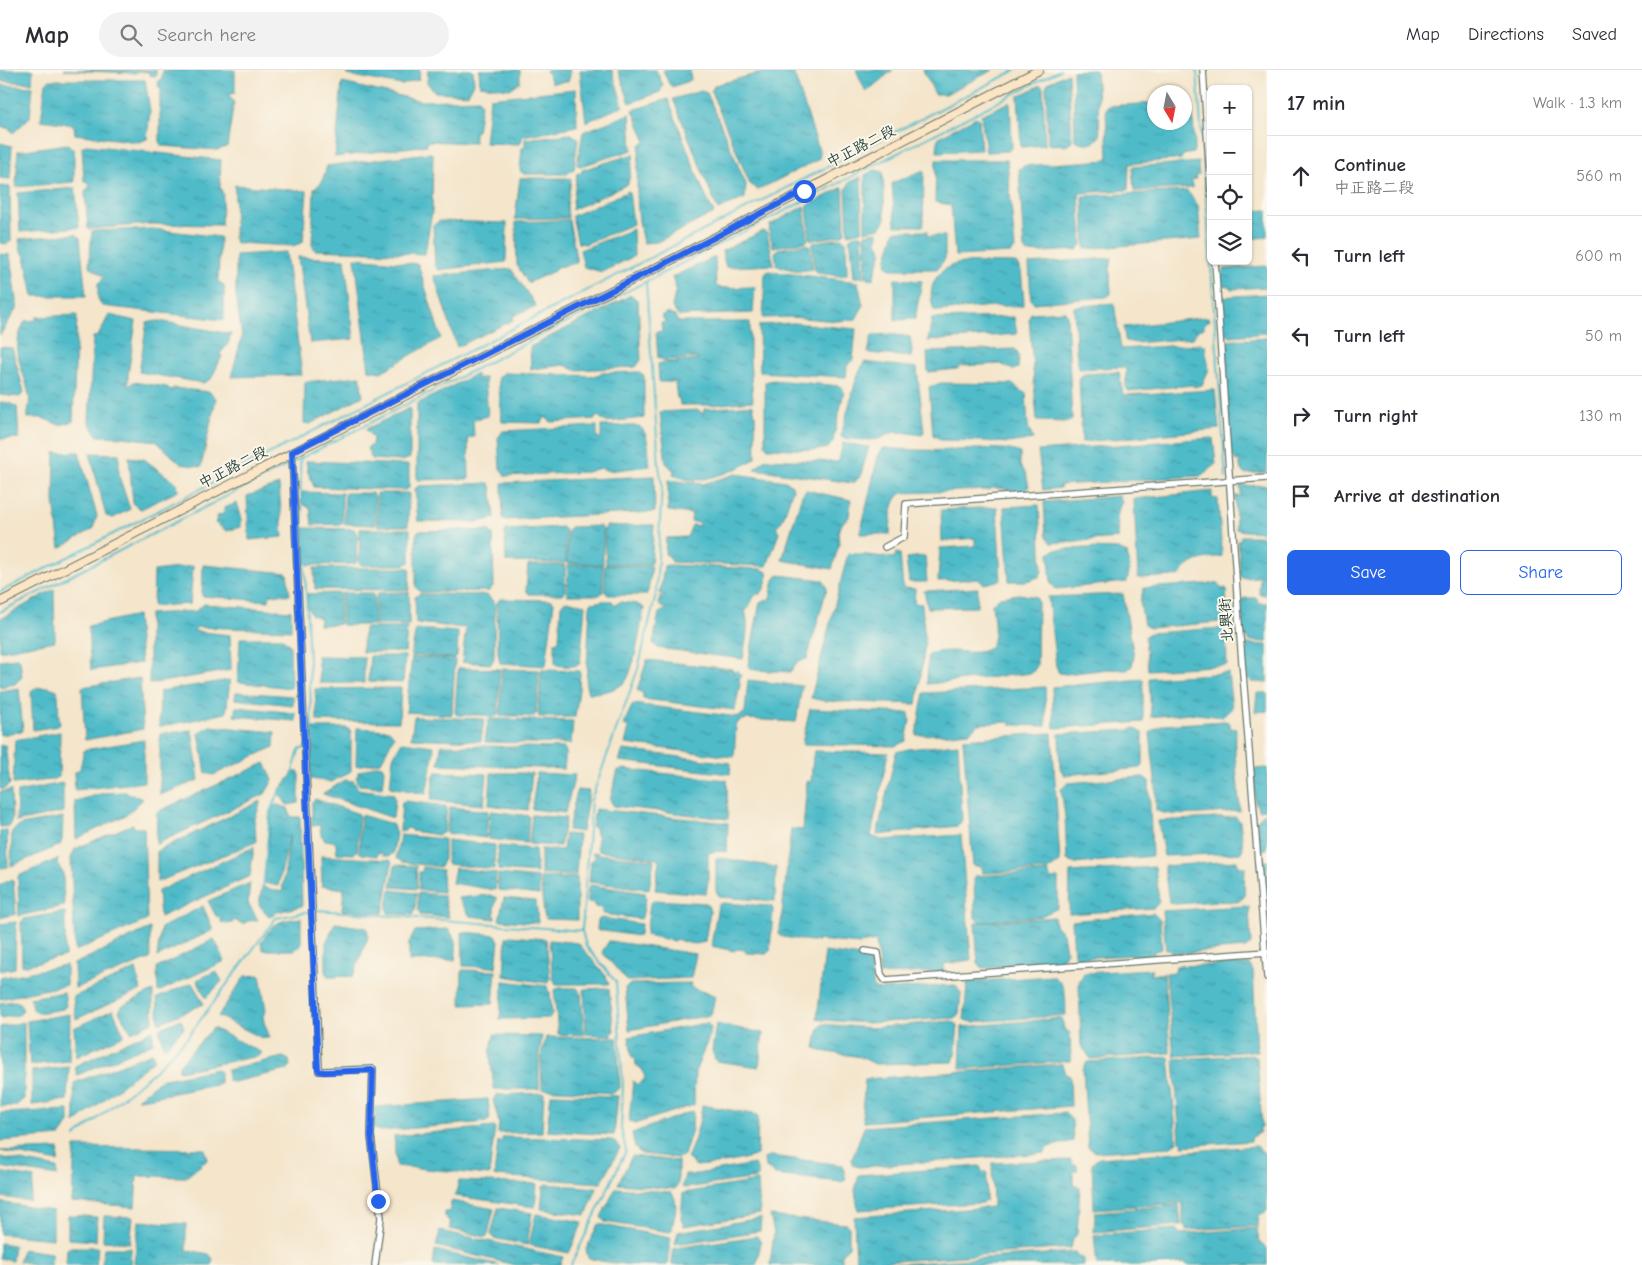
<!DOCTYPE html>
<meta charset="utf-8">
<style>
:root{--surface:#fff;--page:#f2f2f3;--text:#2b2b33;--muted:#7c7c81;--line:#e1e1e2;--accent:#2563eb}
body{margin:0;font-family:"Comic Neue","LXGW WenKai TC",sans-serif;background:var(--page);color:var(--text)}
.controls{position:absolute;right:15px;top:15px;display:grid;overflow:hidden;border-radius:8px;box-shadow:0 1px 4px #0004}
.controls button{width:45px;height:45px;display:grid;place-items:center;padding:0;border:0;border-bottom:1px solid var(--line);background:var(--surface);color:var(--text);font:25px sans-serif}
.compass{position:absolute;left:1147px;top:15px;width:45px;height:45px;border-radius:50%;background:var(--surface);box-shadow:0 1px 4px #0004;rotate:170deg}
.stop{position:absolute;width:15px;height:15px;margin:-11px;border:4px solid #2563eb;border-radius:50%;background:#fff}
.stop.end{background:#2563eb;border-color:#fff;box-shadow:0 1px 5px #0008}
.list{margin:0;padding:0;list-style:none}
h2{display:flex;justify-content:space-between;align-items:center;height:65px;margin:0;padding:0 20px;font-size:21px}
h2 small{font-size:16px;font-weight:400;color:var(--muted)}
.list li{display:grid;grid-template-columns:32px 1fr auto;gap:15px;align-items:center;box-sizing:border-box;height:80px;padding:0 20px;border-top:1px solid var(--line)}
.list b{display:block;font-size:19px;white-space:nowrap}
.list p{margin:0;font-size:16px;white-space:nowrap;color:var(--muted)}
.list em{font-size:16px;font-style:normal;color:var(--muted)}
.actions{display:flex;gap:10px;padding:15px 20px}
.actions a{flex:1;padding:11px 0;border:1px solid var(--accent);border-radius:8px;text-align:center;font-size:18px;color:var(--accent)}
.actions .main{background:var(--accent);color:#fff}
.icon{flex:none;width:28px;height:28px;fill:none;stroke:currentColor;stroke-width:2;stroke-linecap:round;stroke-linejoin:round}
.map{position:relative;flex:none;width:1267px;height:1195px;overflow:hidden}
header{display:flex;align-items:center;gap:30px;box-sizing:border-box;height:70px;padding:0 25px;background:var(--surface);border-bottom:1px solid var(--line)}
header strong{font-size:24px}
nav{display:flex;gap:28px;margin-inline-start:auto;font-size:18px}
.search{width:350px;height:45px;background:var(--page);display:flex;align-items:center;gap:12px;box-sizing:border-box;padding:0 18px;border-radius:28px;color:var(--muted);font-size:19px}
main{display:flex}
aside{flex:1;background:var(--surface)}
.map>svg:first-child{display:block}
.water{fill:url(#water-ripples);stroke:#377c7e}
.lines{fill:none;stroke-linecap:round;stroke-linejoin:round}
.stream{stroke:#4fbbc9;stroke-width:2}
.street-casing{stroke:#6a7869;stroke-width:8}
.secondary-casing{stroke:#6a7869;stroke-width:10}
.street{stroke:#fff;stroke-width:5.5}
.secondary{stroke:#fce5c4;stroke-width:8}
.route{stroke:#2563eb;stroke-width:6}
.labels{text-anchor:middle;stroke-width:4;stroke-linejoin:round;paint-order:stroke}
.street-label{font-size:15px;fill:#1f3d34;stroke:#fbf7ec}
</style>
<header>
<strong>Map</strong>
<div class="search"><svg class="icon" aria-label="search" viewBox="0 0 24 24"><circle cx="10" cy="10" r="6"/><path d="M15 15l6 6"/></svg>Search here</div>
<nav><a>Map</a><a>Directions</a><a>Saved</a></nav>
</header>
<main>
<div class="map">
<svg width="1267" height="1195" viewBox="0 0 1267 1195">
<defs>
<pattern id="water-ripples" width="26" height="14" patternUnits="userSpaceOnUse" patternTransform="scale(1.25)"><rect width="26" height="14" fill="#4fbbc9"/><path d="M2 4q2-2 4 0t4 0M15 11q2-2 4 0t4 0" fill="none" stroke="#4199a4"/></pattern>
</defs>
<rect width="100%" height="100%" fill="#fbf7ec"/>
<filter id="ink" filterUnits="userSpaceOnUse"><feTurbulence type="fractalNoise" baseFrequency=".02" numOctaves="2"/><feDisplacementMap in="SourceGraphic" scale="10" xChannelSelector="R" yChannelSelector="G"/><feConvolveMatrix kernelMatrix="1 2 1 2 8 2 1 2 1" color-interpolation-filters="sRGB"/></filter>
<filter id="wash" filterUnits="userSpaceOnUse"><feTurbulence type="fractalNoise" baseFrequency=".0096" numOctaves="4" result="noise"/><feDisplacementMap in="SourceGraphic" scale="20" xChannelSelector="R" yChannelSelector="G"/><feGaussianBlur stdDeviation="1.12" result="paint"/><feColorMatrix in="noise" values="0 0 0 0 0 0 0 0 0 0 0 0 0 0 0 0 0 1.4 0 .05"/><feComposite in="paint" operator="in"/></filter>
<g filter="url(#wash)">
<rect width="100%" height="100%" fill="#f4e5cb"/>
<g class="water">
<path d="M0 0H33L32 13 0 11Z"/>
<path d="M64 0H156V7L150 5 149 2 141 1 134 3Z"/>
<path d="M163 0H235V23L228 25 234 32 227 77 217 80 162 76 160 74V24L162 20 159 18 158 11 162 8Z"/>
<path d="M346 0H420L419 9 402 15 347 5Z"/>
<path d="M428 0H473L474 13 468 24 435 22 427 13Z"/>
<path d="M479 0H520V12L510 19 480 15Z"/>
<path d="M546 0H570V6L568 11 552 13Z"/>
<path d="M580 0H612L623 36 586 52Z"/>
<path d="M618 0H656L663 15 660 22 630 33Z"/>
<path d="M663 0H690L691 10 672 17 669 14Z"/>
<path d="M771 0H790L794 4 820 83 819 89 758 120 750 114 711 21 715 15Z"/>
<path d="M856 0H893L866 22Z"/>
<path d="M923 0H993L946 24H935Z"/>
<path d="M1096 0 1100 66 1093 73H1083L1075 70 1073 1Z"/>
<path d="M1068 3 1072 70 1070 73 1065 76C1059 73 1054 76 1048 74L1046 17 1048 13Z"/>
<path d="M50 10H145L150 41 147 69 138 72 75 64 74 55 41 50 46 13Z"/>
<path d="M342 13 422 31 479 29 481 34 477 61 474 62V73L427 71V75L335 87Z"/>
<path d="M0 15 33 17 30 47 13 63 10 59 0 56Z"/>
<path d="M1041 15 1043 18 1045 75 1021 77 1018 26Z"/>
<path d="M576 19 577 56 523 66 520 74 485 73 490 28Z"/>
<path d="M701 21 707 23 746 114 745 128 718 140 673 29Z"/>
<path d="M668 29 704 123 714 143 657 172 643 173C635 137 636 111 640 75L646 72 633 40Z"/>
<path d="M1185 31H1187L1192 35 1195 76 1193 83 1183 85 1181 89 1129 94 1128 120 1079 123 1082 175 1077 180 1027 183 1024 179 1019 99 1024 96 1108 90 1106 38 1109 36 1154 33V52H1184Z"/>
<path d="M1010 32 1012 78 1008 81 986 82 981 45Z"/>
<path d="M630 44 632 80 581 96 577 95 583 62Z"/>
<path d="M976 47 979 49 981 80 937 82 938 69 939 67Z"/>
<path d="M571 64 578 68 574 99 567 104H524L520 101 522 78 525 77V69Z"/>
<path d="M0 73 12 76 10 109 0 108Z"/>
<path d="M68 74 74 80V112L16 117 18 81Z"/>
<path d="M86 75 221 90 220 117 223 124 221 155 152 154 88 159 85 122 91 114 84 111 82 77Z"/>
<path d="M429 83 433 84 432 142 425 184 315 180 312 175 314 119 322 112 327 96Z"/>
<path d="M634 84 628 114 572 140 577 103 581 104 582 100Z"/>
<path d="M936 90H1007L1015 179 1011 183 955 186 951 135 935 132Z"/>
<path d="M1199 92 1198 96 1199 105 1195 106 1196 109 1192 110V118L1134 121 1132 97Z"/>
<path d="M875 100 883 102 885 151 880 158 865 161V105Z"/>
<path d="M924 100 923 156H895L892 113Z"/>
<path d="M861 107 862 161 848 164 846 120 850 112Z"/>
<path d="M520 108H568L571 110 567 136 568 148 515 149Z"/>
<path d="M235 115 307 121 303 172 293 176 236 173 234 169Z"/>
<path d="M0 116 10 117 11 171 7 174 0 173Z"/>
<path d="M843 117 845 162 842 165 813 170 810 169 807 136Z"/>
<path d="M75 118 79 157 20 162 18 123Z"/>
<path d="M629 121 633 154 585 174 578 173 572 146Z"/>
<path d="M1187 121 1198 135 1201 169 1085 179 1083 126Z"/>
<path d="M804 136 808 169 806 172 773 177 769 161 770 155Z"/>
<path d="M1267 140V167L1248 169V141Z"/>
<path d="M569 150 577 193 557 197 556 200 528 213 517 195 516 152Z"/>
<path d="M440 151 507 153 506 192 438 200 435 194 433 155Z"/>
<path d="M153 159 220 167 218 211 224 216V250L102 236 98 229V213L104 207 89 196 92 161Z"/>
<path d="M633 159 634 186 602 202 584 197 580 180Z"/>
<path d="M763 161 767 163 774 195 726 197 722 181Z"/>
<path d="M895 161H928L927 166H945V189L937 199H890L887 196 886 191Z"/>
<path d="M878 162 877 172 882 181 873 209 869 210 866 207 865 164Z"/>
<path d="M76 164 80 168 86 226H33L25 186 21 181 19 169Z"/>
<path d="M862 164 864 207H854L851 174 849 169 853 166Z"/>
<path d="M841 168 846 172 847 204 840 206 818 203 815 200 812 175 815 172Z"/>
<path d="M807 174 810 176 813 199 799 201 777 196 775 183 778 179Z"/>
<path d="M286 182 302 305 231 307 242 267 236 226V185Z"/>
<path d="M0 184 10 185 17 238 0 265Z"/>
<path d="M298 187 345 189 354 269 310 273Z"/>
<path d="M715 187 716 216 720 218 755 217 753 243 678 246 672 237 676 219 672 207Z"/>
<path d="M355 188 418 194 441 268 381 302 369 300Z"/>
<path d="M1112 188 1110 200 1111 224 1106 227 1034 233 1031 229 1029 194Z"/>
<path d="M1016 193 1021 200 1024 232 1022 236H993L937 241 934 240C927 221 933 203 953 195 962 191 1003 193 1016 193Z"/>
<path d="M1267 196V217L1231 219 1229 216 1219 217V206L1225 199Z"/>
<path d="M511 199 536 236 513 246V250L457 277 434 206Z"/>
<path d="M768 201 858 212 863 236 856 249 838 251 790 247 763 248 765 204Z"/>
<path d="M895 209 922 211 915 249 895 250Z"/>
<path d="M1267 224V263L1230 266 1223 261 1221 227Z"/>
<path d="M631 225 638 231 641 290 636 297 575 300 565 295 531 299 530 277Z"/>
<path d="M1114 233 1121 279 1201 274 1205 276 1209 299 1202 315 1194 317 1193 315 1128 321 1126 320V300L1123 297 1079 299 1077 293 1074 237Z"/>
<path d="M1065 241 1067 245 1072 350 1068 352 1037 351 1029 248 1031 243Z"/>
<path d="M666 243 675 246 678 252H750V290L753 331 711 335H680L679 328H677L675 312H659L658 294 665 292 698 290V288L663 290 658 288 656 262 662 261 661 253 666 252 661 246Z"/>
<path d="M77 245 73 351C60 357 57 354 45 349 40 347 33 348 28 348 27 341 31 332 29 325 23 295 9 282 25 251L37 250 36 247Z"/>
<path d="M109 245 136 251 128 305V317L133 312 167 317 171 320 173 318 210 322 216 328 201 397 181 394 156 371 123 367 98 366 89 352 93 267 98 266Z"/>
<path d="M1014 247 1017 264 928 271 932 249Z"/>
<path d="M1208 247 1209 250 1204 254V258L1197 261 1193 268 1136 273 1126 271 1125 269 1124 257Z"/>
<path d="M159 251 231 264 228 274 219 285 222 286 211 309 203 313 139 302 147 252Z"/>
<path d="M794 253 856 259 853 290 847 296 846 307 760 302 759 255Z"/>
<path d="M890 264 910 267 912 280 911 287 868 283 872 265Z"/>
<path d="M1267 268V402L1244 404 1241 400 1239 391H1236L1234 387 1231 386 1223 271Z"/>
<path d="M0 277 12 278 24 322 20 327 0 325Z"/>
<path d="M1015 279 1019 286 1018 298 1013 300 1001 294 961 296 957 299 928 302 927 282Z"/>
<path d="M864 292 917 298 924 362 922 365C914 364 905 362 897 362 890 362 885 367 878 369 871 371 850 369 842 368L841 365 856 310Z"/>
<path d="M638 302 644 306V348L606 352 598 346 595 349 551 352 545 347 542 353 502 352 498 307 503 303 598 306 602 303Z"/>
<path d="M1119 302 1123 325 1215 320 1219 359 1082 372 1079 307 1085 304Z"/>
<path d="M476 304 477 308H485L488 346 473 350 474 367 468 368 469 409 417 410V334Z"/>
<path d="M360 306 363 326 310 354 304 353 305 312Z"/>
<path d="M773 310 840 316 844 321 833 371 828 378 816 380 768 378 765 374V312Z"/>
<path d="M941 313 1012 314 1026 324 1028 356 1033 369 1009 373 985 371 941 370 933 365 929 317Z"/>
<path d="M0 332 9 333 17 337 19 368 0 369Z"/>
<path d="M753 335 755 344 756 388C743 398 708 411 692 410 686 410 679 407 673 405L674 401 666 393 660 342 699 340 700 342 704 343V339Z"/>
<path d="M410 338V388L402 391 372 389 367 378 372 375 373 368 366 359Z"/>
<path d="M597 356V368H601V356H639C650 363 648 385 650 396L608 401 600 398 587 402 505 406 500 398 498 368 503 361Z"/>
<path d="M1213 368 1216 394 1200 406 1061 415 1060 418 1043 420 1038 381Z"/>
<path d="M843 373 869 377 860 407 853 413 754 399 765 389 836 392 839 391Z"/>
<path d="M884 378C907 380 931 381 954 380 975 380 1001 375 1020 383V396L1026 403 1029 417H1027L1026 421 993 418 988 420 902 423C890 431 891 451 890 464H860L879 382Z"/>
<path d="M79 382 97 446 93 459 60 478 54 431 55 383Z"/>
<path d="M90 383 119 384V406L130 439 113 448 106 446Z"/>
<path d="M129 387 144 389 177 414 178 421 141 439 133 434Z"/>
<path d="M306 391 409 395V418L405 420 314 417 308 402Z"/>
<path d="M736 404 785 411 792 415 793 419 782 451 776 457 779 463 767 496 672 492 669 486 665 484 666 468 687 467 692 455 699 456V453L691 451 692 444 668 441V410L703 414Z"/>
<path d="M654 406 655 442 503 450 502 413Z"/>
<path d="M489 413 491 416 495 448 477 452 418 451 415 419 418 416Z"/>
<path d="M279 415 283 467 249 470 247 426Z"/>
<path d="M1267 415V462L1245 461 1236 459 1235 426H1241L1240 416Z"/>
<path d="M806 420 851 430 849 447 844 451 838 461 839 474 832 499 782 490 802 425Z"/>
<path d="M1212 421V428L1218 429 1222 486C1202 489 1191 489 1179 506L1138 508 1134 429Z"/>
<path d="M302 422 342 423V454L312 455 310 438 301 433Z"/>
<path d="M345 423H372L375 426V455L344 454Z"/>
<path d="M377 423H409L408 456H378L377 454Z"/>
<path d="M1119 426 1122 432C1115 442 1118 456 1118 468L1051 473 1046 465 1044 432Z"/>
<path d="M237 433 241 446V457L227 461 215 453 218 445 224 444V438Z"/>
<path d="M1039 435 1042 501 1039 507 1026 511H1009L1004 437Z"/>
<path d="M997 437 1001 510 984 514 978 509 938 511 940 478 975 476V468L942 471 941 440Z"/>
<path d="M654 455 651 494H606L604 461 606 456Z"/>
<path d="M600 456 603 459V494L567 493 568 459 570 457Z"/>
<path d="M562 457 566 461V492L564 493 506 492 505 463 506 460Z"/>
<path d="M304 458 354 459 357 465 356 493 352 494 308 495 305 492Z"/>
<path d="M360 459H410V492L403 495H362L359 493Z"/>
<path d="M461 460 489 461 493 464 494 515 489 521 420 522 416 517V466L418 461Z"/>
<path d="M1241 466H1267V525L1259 524 1260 507 1242 508 1240 505 1238 470 1241 469Z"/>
<path d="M1087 478 1118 479 1127 483 1130 497 1127 512 1056 519 1051 514 1049 484 1054 480Z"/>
<path d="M848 483 894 488 896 483 900 484 903 518 915 519 914 533 922 534 925 573 917 634 825 631 811 628Z"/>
<path d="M925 486 927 512H909L906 488Z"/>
<path d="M203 495 287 503 290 525 270 524 269 531 202 526Z"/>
<path d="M528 495H565V521L562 524H529L526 521Z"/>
<path d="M568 495H603V522L600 525H567Z"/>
<path d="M605 495 652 496 648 521 646 525H608L605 522Z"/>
<path d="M668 495 762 499 767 502C768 508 766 518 761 523 757 527 759 521 754 527 750 532 751 538 745 541 750 556 745 573 743 589L658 578 653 573 659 543 665 540 666 538 661 537 659 534 660 526 666 527 660 523 664 496Z"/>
<path d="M193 496 190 534 153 536 154 501Z"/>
<path d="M314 498H410L409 520 315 519Z"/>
<path d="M778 505 823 510 827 518 807 589 798 591 790 602 755 600 750 599 748 595 760 532 770 529 774 510Z"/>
<path d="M1219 513 1221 519 1226 518 1227 549 1221 552 1150 558 1144 555 1140 531 1144 518Z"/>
<path d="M978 518 977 537 928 538 924 521Z"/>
<path d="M54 519 55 571 0 581V549Z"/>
<path d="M409 522V555H376V528L378 523Z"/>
<path d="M340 523V554L319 555 320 548 312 545 308 538 307 524Z"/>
<path d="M342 523H372L374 527V555H342Z"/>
<path d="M419 524 487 525 495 533 494 588 491 594 462 592 466 558 416 553 415 527Z"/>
<path d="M1019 524 1036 527 1038 531 1037 596 1032 603 927 614 928 586 931 583C937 582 944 581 951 581 964 581 989 588 993 570 996 559 993 545 992 534L1000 527Z"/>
<path d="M1123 524 1134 587 1132 596 1127 600 1108 599 1066 604 1059 603 1056 596 1048 527Z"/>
<path d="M1244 528H1257L1258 533H1267V572L1249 571V568H1243L1241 531Z"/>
<path d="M500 529 551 530 554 532 546 596 500 593 498 582 497 533Z"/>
<path d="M566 531 585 535 580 594C573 597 561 597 555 594V572L559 570 561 535Z"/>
<path d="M603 531H612L615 535 620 532 637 534 644 538C642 552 633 604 625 612 616 621 600 623 588 623L586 616 590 537 591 533Z"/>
<path d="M204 534 291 541V560L196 557 194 561 230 565 231 600 149 614V544L196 541Z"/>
<path d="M137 545 141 593 91 600 88 556Z"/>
<path d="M364 558H407L405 582H362Z"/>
<path d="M1223 558 1226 563 1227 595 1148 600 1145 566 1150 563Z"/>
<path d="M416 559 458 562 457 586 454 588 411 585Z"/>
<path d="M240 568H282L290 575 291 618 238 612Z"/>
<path d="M1244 574 1267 575V613L1251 612 1250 609 1246 608Z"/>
<path d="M317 586 364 587V613H320Z"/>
<path d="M370 586H405L403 613 368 611Z"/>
<path d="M412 587 455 589 452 643 451 645 406 642Z"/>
<path d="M17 588 20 590 22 607 15 614 0 617V590Z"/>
<path d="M647 590 732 599 734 603 738 600 741 607 739 608 740 614 735 640 643 629V623L637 620Z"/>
<path d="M458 598 500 599 498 645 494 647H487L486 645H457L455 643Z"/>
<path d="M502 599 539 600 536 644 534 646H500Z"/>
<path d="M541 600 580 601 579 620 575 647H539L538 644Z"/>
<path d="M1228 603 1232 638 1223 647 1189 643 1151 647 1149 608Z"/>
<path d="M140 608 143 659 85 670 82 617Z"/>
<path d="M1143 609V652L1054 658 1052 617Z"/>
<path d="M230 610 226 643 159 657 160 621Z"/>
<path d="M748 610 802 616 796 652 747 649 739 651 736 656 734 687 625 674 629 657 623 655 633 634 739 647 745 642Z"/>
<path d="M49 617 57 620C60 632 57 642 60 653L58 656 33 660 31 622 36 618Z"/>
<path d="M1045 617 1046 656 1012 655 1008 652 978 654 970 662 949 664 916 665 924 623Z"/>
<path d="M19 618 23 661 0 665V621Z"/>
<path d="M401 618 399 652 317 651 315 619Z"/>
<path d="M236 622 293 626V635L235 629Z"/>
<path d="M1257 623H1267V641L1255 642Z"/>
<path d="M236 637 295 643 296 651 234 646Z"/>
<path d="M810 639 909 643 910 650 906 671 895 676 802 674Z"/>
<path d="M414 647 484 649 481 671 411 668Z"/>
<path d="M490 649 573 651 571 674 485 672 488 651Z"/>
<path d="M1225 651 1230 653V658L1236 659 1235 684 1240 741C1221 742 1169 749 1156 740V718L1150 663 1153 660 1163 655Z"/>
<path d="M210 656 275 662 274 677 213 705 206 703 199 663Z"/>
<path d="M311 658H347L351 661V701L332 712 311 709 310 677 313 675Z"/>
<path d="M357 658 389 660 394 666 381 692 356 696Z"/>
<path d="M1134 658 1143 663V696L1141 698 1064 705 1060 698 1059 664 1130 660Z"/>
<path d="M192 660 199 710 160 725V664Z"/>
<path d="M60 662 59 707 51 710 13 714 15 670Z"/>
<path d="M1052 663 1060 792 1049 800 982 803V797L973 796 963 669Z"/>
<path d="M144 670V712L75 720 74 703 80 699 84 680Z"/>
<path d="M402 672 433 676 434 680 426 724 390 717 393 687Z"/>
<path d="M958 674 962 750 958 756 877 765 896 682 908 679Z"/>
<path d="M0 675H5L10 714 4 719H0Z"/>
<path d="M441 675 564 678 566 682 564 699 439 694Z"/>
<path d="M623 680 731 693 730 704 619 691Z"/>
<path d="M815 681 888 683 871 766 882 770 961 765 971 890 944 894V901L880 905 876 871 860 874 818 870V872L783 867 778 864 781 853 791 759 803 760 807 711 811 712 813 686Z"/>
<path d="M265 693 273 710 265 724 156 774 157 742Z"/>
<path d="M376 695 382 696 384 700 382 717 359 715 356 707 358 705V702Z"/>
<path d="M1267 698V739L1258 740 1257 735 1255 734 1254 699Z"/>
<path d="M622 699 727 710 728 749 614 736 610 730 618 700 621 701Z"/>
<path d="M294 702H299V733L287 735 278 722Z"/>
<path d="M436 702 487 704 484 735 431 730 434 706Z"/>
<path d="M491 703H532L528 740 489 735Z"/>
<path d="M537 703 575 705 565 743 532 739Z"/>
<path d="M1143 707 1149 711 1152 786 1075 794 1067 790 1065 746 1061 718 1068 713Z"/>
<path d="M345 710 354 711 358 719 394 724 395 729 393 748 323 724Z"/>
<path d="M63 713V742L16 752 17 722Z"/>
<path d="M11 720 12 749 9 756 0 757V722Z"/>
<path d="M577 720 589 721 582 762 568 760Z"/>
<path d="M125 722 143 729 126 745 76 769 75 731 104 723Z"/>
<path d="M315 729 359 744 357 781 354 784 337 783 336 774 333 771 324 770 323 766H321L320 755 312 756V732Z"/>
<path d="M261 731 255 749 256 772 157 812V781Z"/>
<path d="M405 731 445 736 447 738 444 762 439 765 411 761V759L406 758 405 761H400L402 732Z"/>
<path d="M278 735 288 738 291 747H300L302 836 277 842 270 847 259 835 262 817 282 822 290 765 278 816 264 813 272 736Z"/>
<path d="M450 737 488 741 486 768 446 763Z"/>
<path d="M595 739 728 753 727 781 710 782 708 785V811L706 824 655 820 659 789 599 781 597 777 598 766 596 765 595 758 592 757Z"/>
<path d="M492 741 529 746 527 773 488 769 490 743Z"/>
<path d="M1263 744H1267V779L1258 780 1257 750Z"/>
<path d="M361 745 392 754 394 758V761L396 762 393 784H391L390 786H383L382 783H378L377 786 362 784 359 782Z"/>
<path d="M532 745 566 748 560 776 529 774Z"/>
<path d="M63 747 62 770 60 775 11 796 12 761 21 755Z"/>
<path d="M1236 747 1240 751 1243 777 1241 783 1164 786 1158 751Z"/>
<path d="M133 754 134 758H144L147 850 75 881 71 788 75 779Z"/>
<path d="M7 760 8 797 0 798V761Z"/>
<path d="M565 764 579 765 576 805H541V779L563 780Z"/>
<path d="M400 765 444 769V789L440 797 402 792 396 788Z"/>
<path d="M447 770 495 775 494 799 447 794Z"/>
<path d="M498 776 535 779 537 803 498 800Z"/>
<path d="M254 777 250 806 160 847 158 821Z"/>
<path d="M597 782V784L654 790 649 819 589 812 591 790 595 789V786L592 783Z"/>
<path d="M321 786 390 790 392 792 383 843 342 840 344 819 322 816Z"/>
<path d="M716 788H721L776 797 775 831 720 827 716 821Z"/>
<path d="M58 789 57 793 63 803 64 836 19 846 18 806Z"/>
<path d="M1237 791 1238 797H1245L1244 827 1238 832 1217 831 1175 834 1169 832 1164 796Z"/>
<path d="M1258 791H1267V830Z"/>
<path d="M395 795 416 796 417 819 391 817Z"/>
<path d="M423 797 442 800 443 822 419 820V802H422Z"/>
<path d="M1155 797 1159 832 1154 838 1069 844 1070 802Z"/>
<path d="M455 798 496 803 495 820 452 813Z"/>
<path d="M1049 802V806L1052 809 1058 808V838L1041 846 979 852 975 848 974 806Z"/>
<path d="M498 804 538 808 539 825 498 820Z"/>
<path d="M577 807V850L546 849 544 844 540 808Z"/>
<path d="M13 809 16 844 0 848V815Z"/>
<path d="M250 813 248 833 258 850 248 851 243 854 234 850 232 853 225 854 221 852V848L216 846 208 831Z"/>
<path d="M590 815 645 823 646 828 642 847 641 849 603 844 602 838 595 837 594 833 588 832V817Z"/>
<path d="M390 820 416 823 415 841H413V845L388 843 387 837Z"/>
<path d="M418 823 443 825 449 847 420 845V842L418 841Z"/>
<path d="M490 825 497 828 494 838 495 849 470 846 458 828Z"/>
<path d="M504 828 536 831 538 853 499 850Z"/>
<path d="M653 830 707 833 710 841 705 871C696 877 684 872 676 869L674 871 646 865 650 834Z"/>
<path d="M722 833 772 836 773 841 770 881 766 884 746 883 745 880 737 879 734 881 711 876 718 835Z"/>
<path d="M203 836 213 860 157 887 161 858Z"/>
<path d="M1246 836 1249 837 1251 874 1245 878 1171 884V880H1166L1162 841Z"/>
<path d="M65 842V886L22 896 21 852 24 849Z"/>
<path d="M1153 843 1160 850 1162 879 1154 881V885L1141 886 1137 885 1077 888 1074 884 1072 851Z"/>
<path d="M1054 847 1055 855 1063 863 1066 882 1064 887 1061 888 1062 893 982 898 978 894 975 853Z"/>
<path d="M301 848V876L294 880H263L261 873C274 852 277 851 301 848Z"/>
<path d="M602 848 641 854 640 864H638V866L597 860 598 850Z"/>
<path d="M16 852 15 898 0 901V854Z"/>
<path d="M335 853 367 858 368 867 353 906 329 907 326 904V873Z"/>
<path d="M150 858V889L75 918 74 894Z"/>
<path d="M448 859C457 869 457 878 455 890L409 891V873L415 861Z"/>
<path d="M462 862 496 865 499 871 496 897 463 896Z"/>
<path d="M510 866 546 869 550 910 547 913 504 906 506 868Z"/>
<path d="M214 869 225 891 158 922 157 898Z"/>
<path d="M549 870 578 873 606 906 609 914H556L553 908Z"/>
<path d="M609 871 696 884 691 908 627 911 602 882Z"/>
<path d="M825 882 868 888 870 893 874 919 880 920 955 915 961 923 959 944 954 948 867 953 822 950 817 948Z"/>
<path d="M1249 894 1253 901 1257 981 1174 986 1166 903 1175 902 1176 896Z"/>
<path d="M66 895V915L0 929V908Z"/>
<path d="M136 899 141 920 76 949 73 927Z"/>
<path d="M1152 899 1150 905 1164 903 1170 983 1091 989 1081 975 1079 912 1084 903Z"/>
<path d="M462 900 496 901 493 934 461 935Z"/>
<path d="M216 901 222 911 206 928 197 910Z"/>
<path d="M260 905 266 940 263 946 264 952 270 968H262L218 946 245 906Z"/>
<path d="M1053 906C1068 916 1065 928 1066 945L973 952 964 950 967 914 968 912Z"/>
<path d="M503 911 547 916 548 921 550 922 552 943 550 948 500 949Z"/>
<path d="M192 913 204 934 159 953 157 928Z"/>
<path d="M691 913 690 917 715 926 711 945 629 960 625 918 631 914Z"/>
<path d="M560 918H577L581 923 584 965 558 964 554 920Z"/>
<path d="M607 918 609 919 614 961 612 962V966L586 964 584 919Z"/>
<path d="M153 921V952L131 962 119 942 122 936Z"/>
<path d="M64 922 66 936 63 939 37 943 32 938 30 928Z"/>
<path d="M15 931 20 933 23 941 19 945 0 948V933Z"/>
<path d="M113 940 124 965 76 987 74 958Z"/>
<path d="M70 944 69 991 30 995 27 951Z"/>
<path d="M1062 948 1064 959 1070 963 1071 991 960 999 962 957Z"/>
<path d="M181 949 184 958 164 978 159 959Z"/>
<path d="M952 951 958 955 955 986 953 992 875 994 861 987 821 981 815 978 819 958 823 954 871 958Z"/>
<path d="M24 952V1029L15 1036H0V957Z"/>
<path d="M707 953 711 958 710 965 695 1002 694 1035 637 1053 629 1051 633 1011 639 1015 645 1008 642 999 636 995 635 987H632L629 967Z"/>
<path d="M716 954 763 963 759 997 716 991 712 981Z"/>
<path d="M213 958 262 983 259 986 179 1001V995Z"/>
<path d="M153 960V973L77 1005 75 996Z"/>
<path d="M494 965 542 966 539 986V1019H494L490 984Z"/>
<path d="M546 967 617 968 620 1018 613 1023 542 1019 541 986Z"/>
<path d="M152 983 155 989 75 1053 74 1013Z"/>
<path d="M1253 985 1254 989 1257 987 1262 1057H1260V1062L1251 1068V1071L1182 1076 1183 1073 1180 1071 1174 989Z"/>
<path d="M283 987 289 990 290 996 287 1000 233 1012 228 1010 227 1000Z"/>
<path d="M1169 987 1177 1072 1169 1077 1095 1082 1088 1077 1083 999 1087 992Z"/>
<path d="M1062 994 1065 1004 1070 1006 1071 1036 864 1052 862 1042 865 1009Z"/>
<path d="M69 997 67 1030 32 1035V1001Z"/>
<path d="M216 999 220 1002V1014L147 1028 137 1029 160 1010Z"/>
<path d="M544 1023 542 1062 498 1063 499 1053 493 1030 497 1025Z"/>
<path d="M551 1024 618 1026 614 1065 547 1061Z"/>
<path d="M488 1029 490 1049 486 1052 380 1061 374 1059 375 1037Z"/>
<path d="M702 1035 758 1045 757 1085C737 1092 717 1094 696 1096L687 1088C695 1071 700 1053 702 1035Z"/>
<path d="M69 1040V1052L61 1066 0 1071V1043Z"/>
<path d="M693 1041 692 1059 684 1085 678 1088 642 1084C633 1080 634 1071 632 1063Z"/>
<path d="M1065 1043 1072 1050 1073 1071 1048 1077 1044 1083 860 1097 852 1095V1089L864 1057Z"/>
<path d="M495 1057 489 1105 396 1096 394 1066Z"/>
<path d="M503 1067 613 1070 620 1078 601 1113 494 1106 498 1071 501 1072Z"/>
<path d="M1257 1076 1265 1084 1267 1136V1141L1259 1145 1258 1156 1186 1160V1157L1183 1155V1133L1094 1139 1092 1093 1099 1088Z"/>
<path d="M75 1077 205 1079 207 1090 186 1107 137 1106 135 1137 72 1132Z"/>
<path d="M59 1079 58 1092 0 1081Z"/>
<path d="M632 1086 678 1091V1114L675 1119 618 1114Z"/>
<path d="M771 1086 843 1095 846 1110 841 1112 775 1105 765 1096 764 1089Z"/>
<path d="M0 1087 57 1098V1106L0 1097Z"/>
<path d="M1071 1090 1073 1095H1077V1101H1073V1115L1080 1117 1077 1164 1073 1169 1071 1178 856 1194 854 1147 993 1137 992 1093Z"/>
<path d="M755 1094 759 1106 756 1108 685 1118 682 1117 685 1104H690L691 1105Z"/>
<path d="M980 1096 982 1102H987L986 1130 982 1133 858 1140 855 1120 859 1105Z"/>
<path d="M0 1102 34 1108 30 1131 0 1127Z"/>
<path d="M459 1111 537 1114 535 1137 455 1126Z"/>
<path d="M758 1111 760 1144 684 1156 681 1149 683 1123Z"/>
<path d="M547 1114 597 1118 586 1145 541 1139 543 1117Z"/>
<path d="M616 1118 671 1122C680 1132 674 1147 672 1159L670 1162 605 1152 601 1147Z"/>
<path d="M451 1131 494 1139 488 1164 486 1167 450 1159V1152L445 1147V1142H450Z"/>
<path d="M0 1132 53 1141V1169L0 1164Z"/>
<path d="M1179 1135 1181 1155 1094 1162 1095 1142Z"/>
<path d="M498 1138 532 1143 527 1175 493 1168 491 1164Z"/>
<path d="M536 1144 583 1152 569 1183 529 1175Z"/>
<path d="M68 1145 97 1147 96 1171 68 1169Z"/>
<path d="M104 1146 133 1147 130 1173 103 1171Z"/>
<path d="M770 1146 846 1154 849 1157V1177L842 1183V1195H770L774 1162Z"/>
<path d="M761 1148 760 1161 675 1174 678 1162Z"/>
<path d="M139 1151 186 1154V1180L209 1184 213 1189 211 1195H155L134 1193Z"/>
<path d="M598 1154 671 1168 667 1195C641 1195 613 1195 588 1188L586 1179Z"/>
<path d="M1257 1158 1259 1172 1267 1179V1195H1187L1186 1193 1155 1195H1097L1094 1165 1176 1159 1180 1164Z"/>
<path d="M440 1161 563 1187 560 1195H515L436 1176Z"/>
<path d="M757 1166 761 1173 756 1195H672L673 1180 676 1178Z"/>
<path d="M0 1173 14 1175 12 1191 0 1188Z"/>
<path d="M71 1177H98L96 1195H66L67 1179Z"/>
<path d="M104 1178H131L130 1195H102Z"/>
<path d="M22 1179 51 1183 52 1186 51 1195H37L19 1191Z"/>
<path d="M435 1180 499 1195H433Z"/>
<path d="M1075 1182 1077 1187 1083 1188V1195H884Z"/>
</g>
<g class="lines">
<g class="stream">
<path d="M1197 0 1226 408"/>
<path d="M300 388 301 428"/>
<path d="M302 433 312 660"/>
<path d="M0 522 1016 0"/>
<path d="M0 542 1060 0"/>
<path d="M292 704 299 680 313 675 312 665"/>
<path d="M263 820 270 741 279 723"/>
<path d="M75 1067 156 1000 187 968 276 848 317 840 582 861"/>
<path d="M571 1195 626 1081 621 1058 623 1016 616 912 586 876 582 861 591 730 638 599 656 524 662 414 659 396 646 212"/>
</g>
</g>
</g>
<g filter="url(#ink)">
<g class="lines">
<defs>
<g id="street">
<path d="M1203 0 1211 124"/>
<path d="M1215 191 1239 554 1267 907"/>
<path d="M292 382 319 999V1001H324L373 999 371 1066 381 1148 375 1195"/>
<path d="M885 477 904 467 906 434 1267 408"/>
<path d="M865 881 878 883 881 904 885 910 1267 882"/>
</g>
<path id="secondary" d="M0 532 648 202 1039 0"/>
</defs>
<use href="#street" class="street-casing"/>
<use href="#secondary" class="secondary-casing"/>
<use href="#street" class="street"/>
<use href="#secondary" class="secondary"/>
</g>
</g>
<g class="lines" filter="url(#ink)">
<path class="route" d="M378 1131 371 1066 373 1000 324 1002 319 1001 318 999 292 382 648 202 804 121"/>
</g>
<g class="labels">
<g class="street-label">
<text transform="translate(861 76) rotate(-27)" y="5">中正路二段</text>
<text transform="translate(233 397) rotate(-27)" y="5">中正路二段</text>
<text transform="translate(1226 550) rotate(-94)" y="5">北興街</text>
</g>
</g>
</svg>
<div class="controls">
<button>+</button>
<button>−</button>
<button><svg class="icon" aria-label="locate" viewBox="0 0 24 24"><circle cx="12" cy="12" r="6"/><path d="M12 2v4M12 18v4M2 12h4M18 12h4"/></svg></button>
<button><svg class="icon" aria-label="layers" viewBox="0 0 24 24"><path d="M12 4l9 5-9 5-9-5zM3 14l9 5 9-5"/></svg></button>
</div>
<svg class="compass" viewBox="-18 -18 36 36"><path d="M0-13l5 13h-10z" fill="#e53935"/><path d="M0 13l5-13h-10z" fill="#7c7c81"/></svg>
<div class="stop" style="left:804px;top:121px"></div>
<div class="stop end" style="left:378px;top:1131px"></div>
</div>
<aside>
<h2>17 min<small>Walk · 1.3 km</small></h2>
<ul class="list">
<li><svg class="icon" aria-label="ahead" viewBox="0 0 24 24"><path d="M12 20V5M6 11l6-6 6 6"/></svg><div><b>Continue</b><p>中正路二段</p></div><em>560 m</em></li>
<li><svg class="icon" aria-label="left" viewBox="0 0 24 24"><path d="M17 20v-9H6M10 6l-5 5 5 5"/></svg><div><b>Turn left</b></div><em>600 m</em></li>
<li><svg class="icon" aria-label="left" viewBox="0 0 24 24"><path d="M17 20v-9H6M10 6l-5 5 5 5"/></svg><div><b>Turn left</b></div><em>50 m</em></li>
<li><svg class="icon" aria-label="right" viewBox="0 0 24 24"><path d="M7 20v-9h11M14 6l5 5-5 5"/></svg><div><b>Turn right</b></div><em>130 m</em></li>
<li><svg class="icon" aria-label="arrive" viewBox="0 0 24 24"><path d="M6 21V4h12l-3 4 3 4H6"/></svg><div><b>Arrive at destination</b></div></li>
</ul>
<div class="actions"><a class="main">Save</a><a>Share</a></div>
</aside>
</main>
